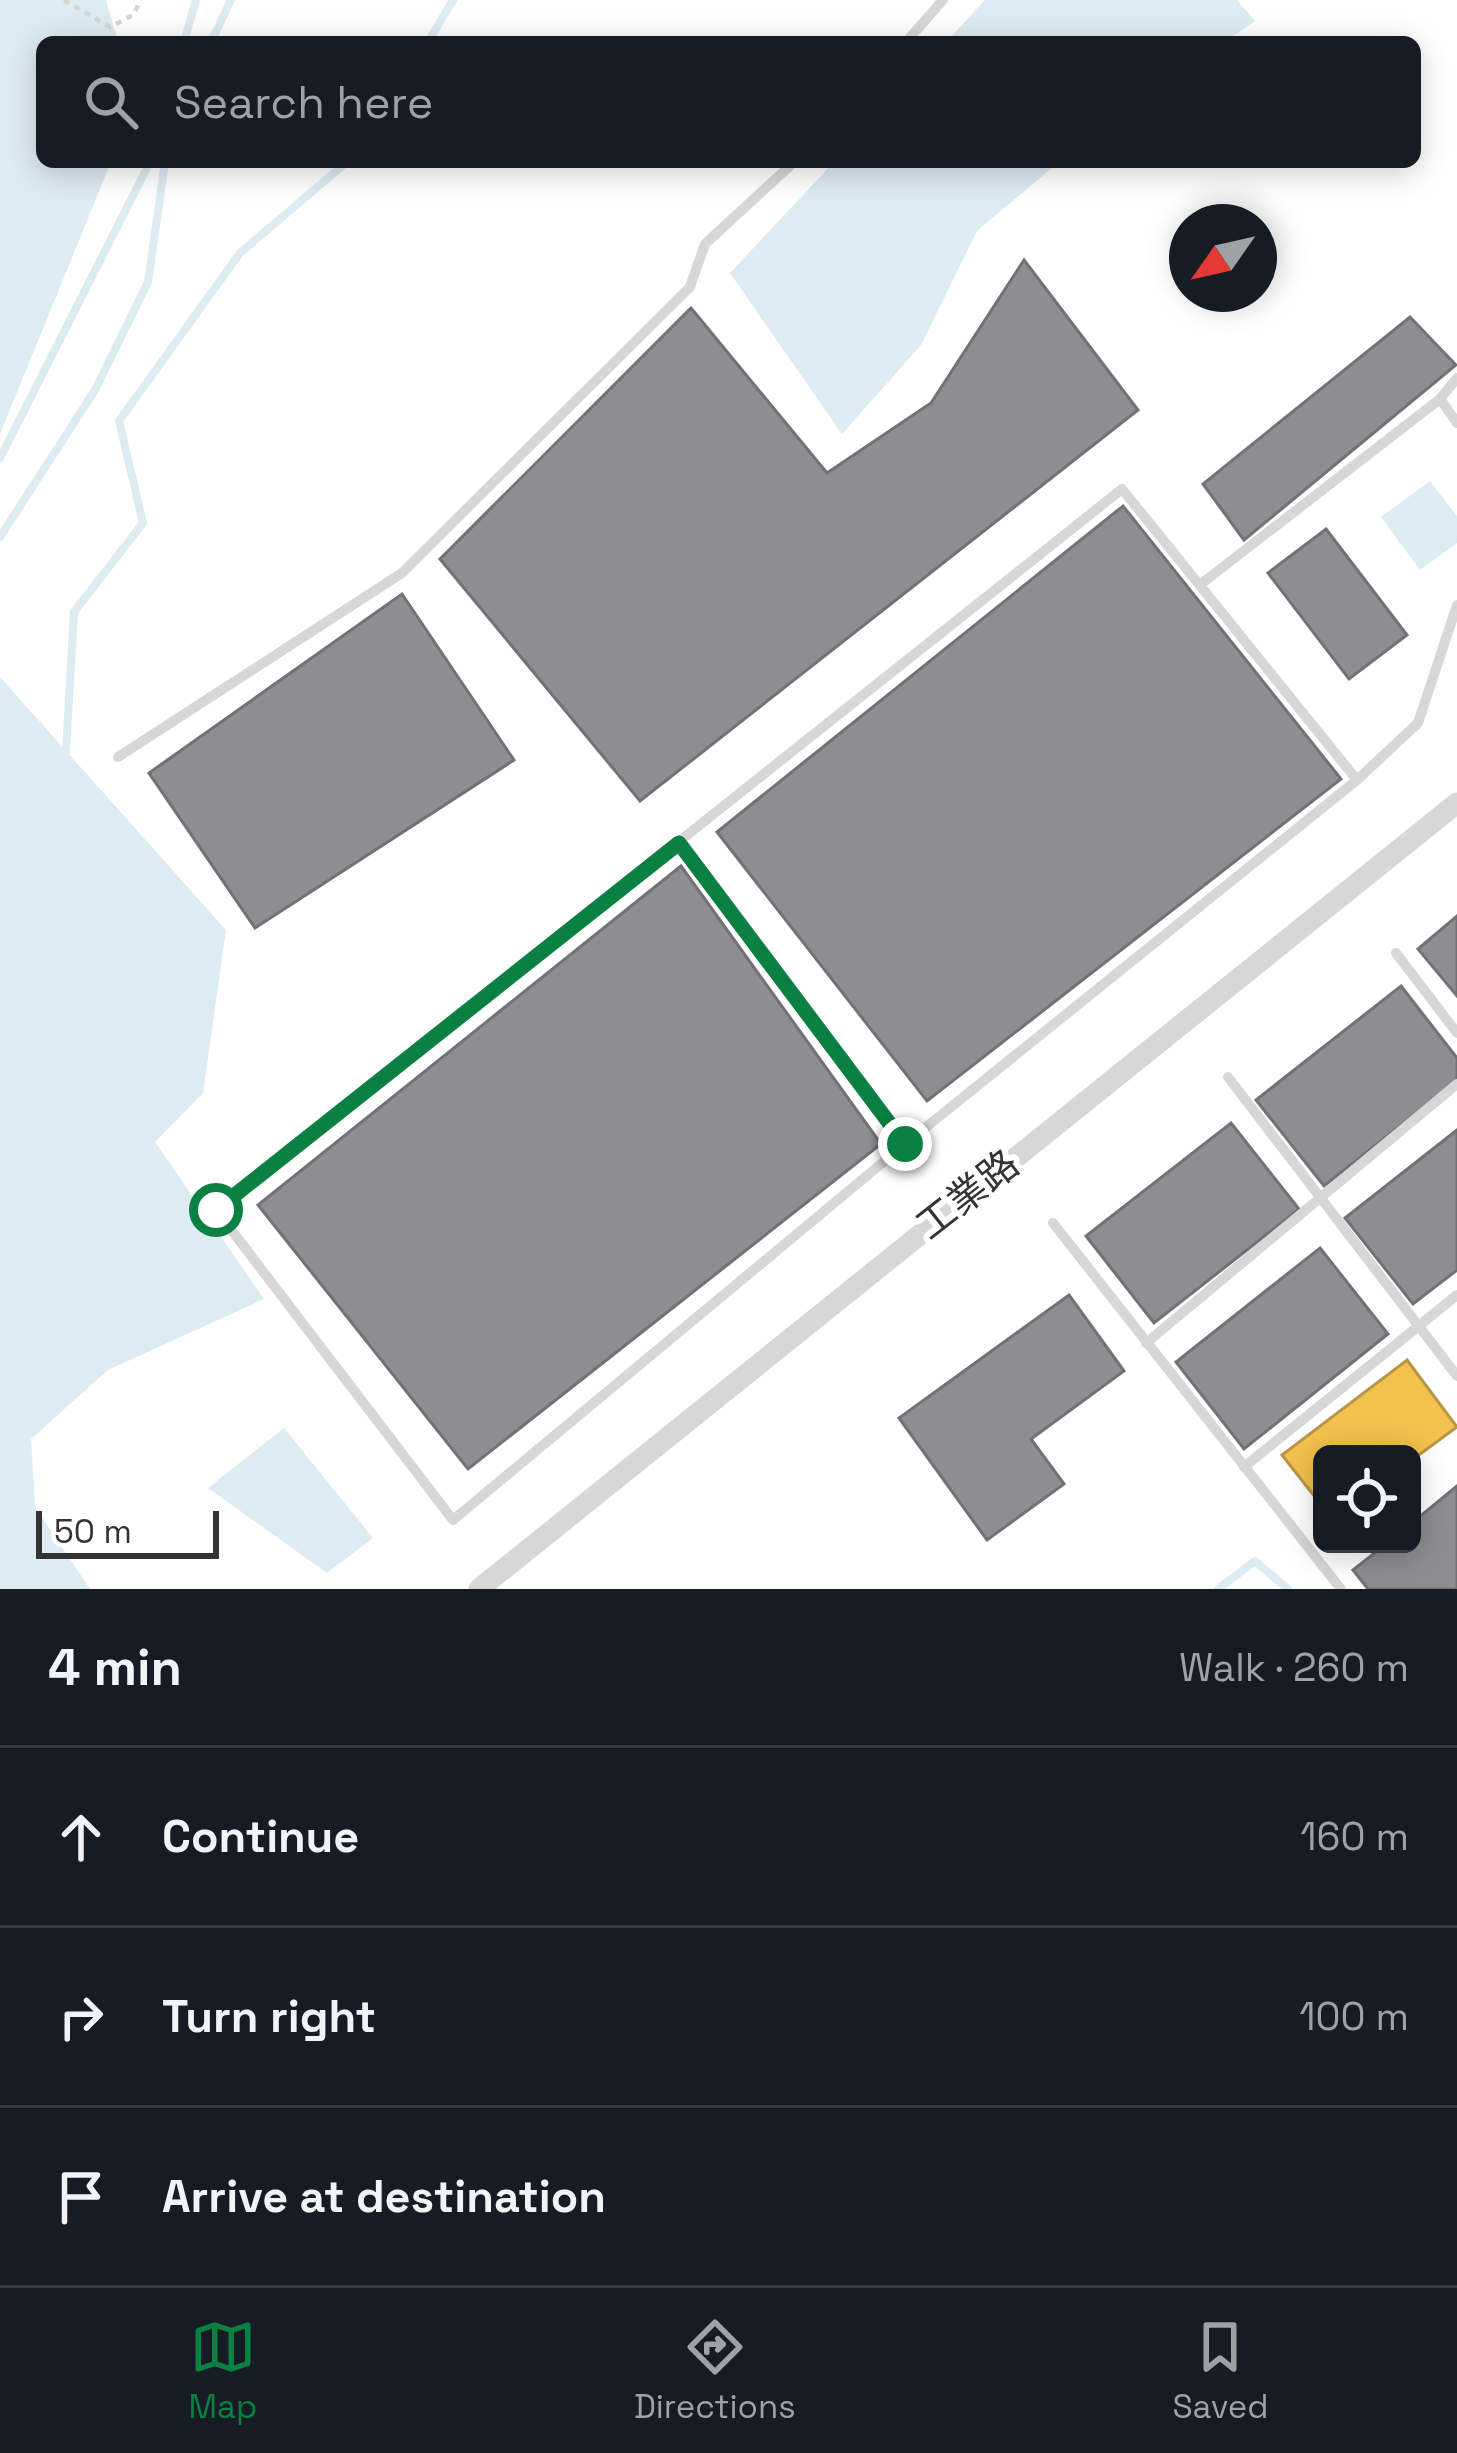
<!DOCTYPE html>
<meta charset="utf-8">
<style>
:root{--surface:#171b24;--page:#242831;--text:#f1f3f6;--muted:#9ea1a6;--line:#363941;--accent:#0b8043}
body{margin:0;font-family:"Space Grotesk","Noto Sans TC",sans-serif;background:var(--page);color:var(--text)}
.controls{position:absolute;right:36px;bottom:36px;display:grid;overflow:hidden;border-radius:18px;box-shadow:0 6px 30px #0003}
.controls button{width:108px;height:108px;display:grid;place-items:center;padding:0;border:0;border-bottom:3px solid var(--line);background:var(--surface);color:var(--text);font:60px sans-serif}
.compass{position:absolute;left:1169px;top:204px;width:108px;height:108px;border-radius:50%;background:var(--surface);box-shadow:0 6px 30px #0003;rotate:236deg}
.scale{position:absolute;left:36px;bottom:30px;width:183px;box-sizing:border-box;padding-left:12px;border:6px solid #333;border-top:0;font-size:33px;line-height:42px;white-space:nowrap;color:#333;-webkit-text-stroke:9px #fff;paint-order:stroke}
.stop{position:absolute;width:36px;height:36px;margin:-27px;border:9px solid #0b8043;border-radius:50%;background:#fff}
.stop.end{background:#0b8043;border-color:#fff;box-shadow:0 3px 12px #0008}
.list{margin:0;padding:0;list-style:none}
h2{display:flex;justify-content:space-between;align-items:center;height:156px;margin:0;padding:0 48px;font-size:51px}
h2 small{font-size:39px;font-weight:400;color:var(--muted)}
.list li{display:grid;grid-template-columns:78px 1fr auto;gap:36px;align-items:center;box-sizing:border-box;height:180px;padding:0 48px;border-top:3px solid var(--line)}
.list b{display:block;font-size:45px;white-space:nowrap}
.list em{font-size:39px;font-style:normal;color:var(--muted)}
.icon{flex:none;width:66px;height:66px;fill:none;stroke:currentColor;stroke-width:2;stroke-linecap:round;stroke-linejoin:round}
.map{position:relative;flex:none;width:1457px;height:1589px;overflow:hidden}
.search{position:absolute;background:var(--surface);box-shadow:0 6px 30px #0003;left:36px;right:36px;top:36px;height:132px;display:flex;align-items:center;gap:30px;box-sizing:border-box;padding:0 42px;border-radius:18px;color:var(--muted);font-size:45px}
.sheet{height:696px;background:var(--surface)}
nav{display:flex;justify-content:space-around;align-items:center;box-sizing:border-box;height:168px;border-top:3px solid var(--line);background:var(--surface);font-size:33px;color:var(--muted)}
nav a{display:grid;justify-items:center;gap:6px}
nav .on{color:var(--accent)}
.map>svg:first-child{display:block}
.water{fill:#ddebf3}
.homes{fill:#f2c14e;stroke:#b99646;stroke-width:3}
.industry{fill:#8d8d92;stroke:#727276;stroke-width:3}
.lines{fill:none;stroke-linecap:round;stroke-linejoin:round}
.stream{stroke:#ddebf3;stroke-width:8}
.path{stroke:#d6d6d6;stroke-width:4.5;stroke-dasharray:6 6;stroke-linecap:butt}
.service{stroke:#d7d7d7;stroke-width:10}
.minor{stroke:#d7d7d7;stroke-width:21}
.route{stroke:#0b8043;stroke-width:15}
.labels{text-anchor:middle;stroke-width:12;stroke-linejoin:round;paint-order:stroke}
.street-label{font-size:39px;fill:#333;stroke:#fff}
</style>
<div class="map">
<svg width="1457" height="1589" viewBox="0 0 1457 1589">
<rect width="100%" height="100%" fill="#fff"/>
<g class="water">
<path d="M0 0H106L118 42H42V162H111L0 434Z"/>
<path d="M985 0H1237L1255 21 1225 42H946Z"/>
<path d="M834 162H1059L977 231 921 345 842 434 730 273Z"/>
<path d="M1430 481 1457 516V543L1420 570 1381 517Z"/>
<path d="M0 677 226 930 203 1093 155 1142 264 1299 108 1370 31 1439 35 1507 90 1589H0Z"/>
<path d="M284 1428 373 1538 327 1573 208 1488Z"/>
</g>
<path class="homes" d="M1407 1360 1457 1427 1412 1460V1454H1322V1506L1282 1455Z"/>
<g class="industry">
<path d="M1024 260 1138 410 640 801 440 559 691 308 827 473 931 403Z"/>
<path d="M1410 317 1456 365 1244 540 1203 484Z"/>
<path d="M1123 506 1341 779 927 1101 717 832Z"/>
<path d="M1326 529 1407 635 1349 679 1268 573Z"/>
<path d="M402 594 514 760 255 928 149 773Z"/>
<path d="M681 866 881 1144 468 1469 258 1205Z"/>
<path d="M1457 916V996L1418 949Z"/>
<path d="M1401 986 1457 1058V1081L1324 1186 1256 1100Z"/>
<path d="M1231 1123 1299 1209 1154 1323 1086 1236Z"/>
<path d="M1457 1130V1270L1413 1304 1345 1218Z"/>
<path d="M1320 1248 1388 1334 1244 1449 1176 1362Z"/>
<path d="M1069 1295 1124 1371 1031 1439 1064 1484 987 1540 899 1418Z"/>
<path d="M1457 1486V1589H1368L1353 1570 1386 1544H1412V1523Z"/>
</g>
<g class="lines">
<g class="stream">
<path d="M184 42 196 0"/>
<path d="M211 42 231 0"/>
<path d="M428 42 453 0"/>
<path d="M0 458 150 162"/>
<path d="M0 537 95 390 148 282 165 162"/>
<path d="M66 751 74 612 143 523 119 421 240 253 347 162"/>
<path d="M1218 1589 1255 1561 1288 1589"/>
</g>
<path class="path" d="M64 0 110 27 133 15 141 0"/>
<g class="service">
<path d="M906 42 943 0"/>
<path d="M1440 399 1457 423"/>
<path d="M1201 584 1440 399 1457 378"/>
<path d="M118 757 402 573 690 287 705 244 794 162"/>
<path d="M1357 780 1122 489 216 1210 453 1520 905 1144 1357 780 1418 723 1457 605"/>
<path d="M679 843 905 1144"/>
<path d="M1396 953 1457 1033"/>
<path d="M1228 1077 1457 1376"/>
<path d="M1053 1223 1341 1589"/>
<path d="M1146 1343 1457 1084"/>
<path d="M1244 1467 1457 1295"/>
</g>
<path class="minor" d="M479 1589 1457 803"/>
</g>
<g class="lines">
<path class="route" d="M216 1210 679 843 905 1144"/>
</g>
<g class="labels">
<g class="street-label">
<text transform="translate(967 1194) rotate(-38)" y="14">工業路</text>
</g>
</g>
</svg>
<div class="controls">
<button><svg class="icon" aria-label="locate" viewBox="0 0 24 24"><circle cx="12" cy="12" r="6"/><path d="M12 2v4M12 18v4M2 12h4M18 12h4"/></svg></button>
</div>
<svg class="compass" viewBox="-18 -18 36 36"><path d="M0-13l5 13h-10z" fill="#e53935"/><path d="M0 13l5-13h-10z" fill="#9ea1a6"/></svg>
<div class="scale">50 m</div>
<div class="stop" style="left:216px;top:1210px"></div>
<div class="stop end" style="left:905px;top:1144px"></div>
<div class="search"><svg class="icon" aria-label="search" viewBox="0 0 24 24"><circle cx="10" cy="10" r="6"/><path d="M15 15l6 6"/></svg>Search here</div>
</div>
<section class="sheet">
<h2>4 min<small>Walk · 260 m</small></h2>
<ul class="list">
<li><svg class="icon" aria-label="ahead" viewBox="0 0 24 24"><path d="M12 20V5M6 11l6-6 6 6"/></svg><div><b>Continue</b></div><em>160 m</em></li>
<li><svg class="icon" aria-label="right" viewBox="0 0 24 24"><path d="M7 20v-9h11M14 6l5 5-5 5"/></svg><div><b>Turn right</b></div><em>100 m</em></li>
<li><svg class="icon" aria-label="arrive" viewBox="0 0 24 24"><path d="M6 21V4h12l-3 4 3 4H6"/></svg><div><b>Arrive at destination</b></div></li>
</ul>
</section>
<nav>
<a class="on"><svg class="icon" aria-label="map" viewBox="0 0 24 24"><path d="M3 6l6-2 6 2 6-2v14l-6 2-6-2-6 2zM9 4v14M15 6v14"/></svg>Map</a>
<a><svg class="icon" aria-label="directions" viewBox="0 0 24 24"><path d="M12 3l9 9-9 9-9-9zM9 14v-3h6M13 9l2 2-2 2"/></svg>Directions</a>
<a><svg class="icon" aria-label="saved" viewBox="0 0 24 24"><path d="M7 4h10v16l-5-4-5 4z"/></svg>Saved</a>
</nav>
